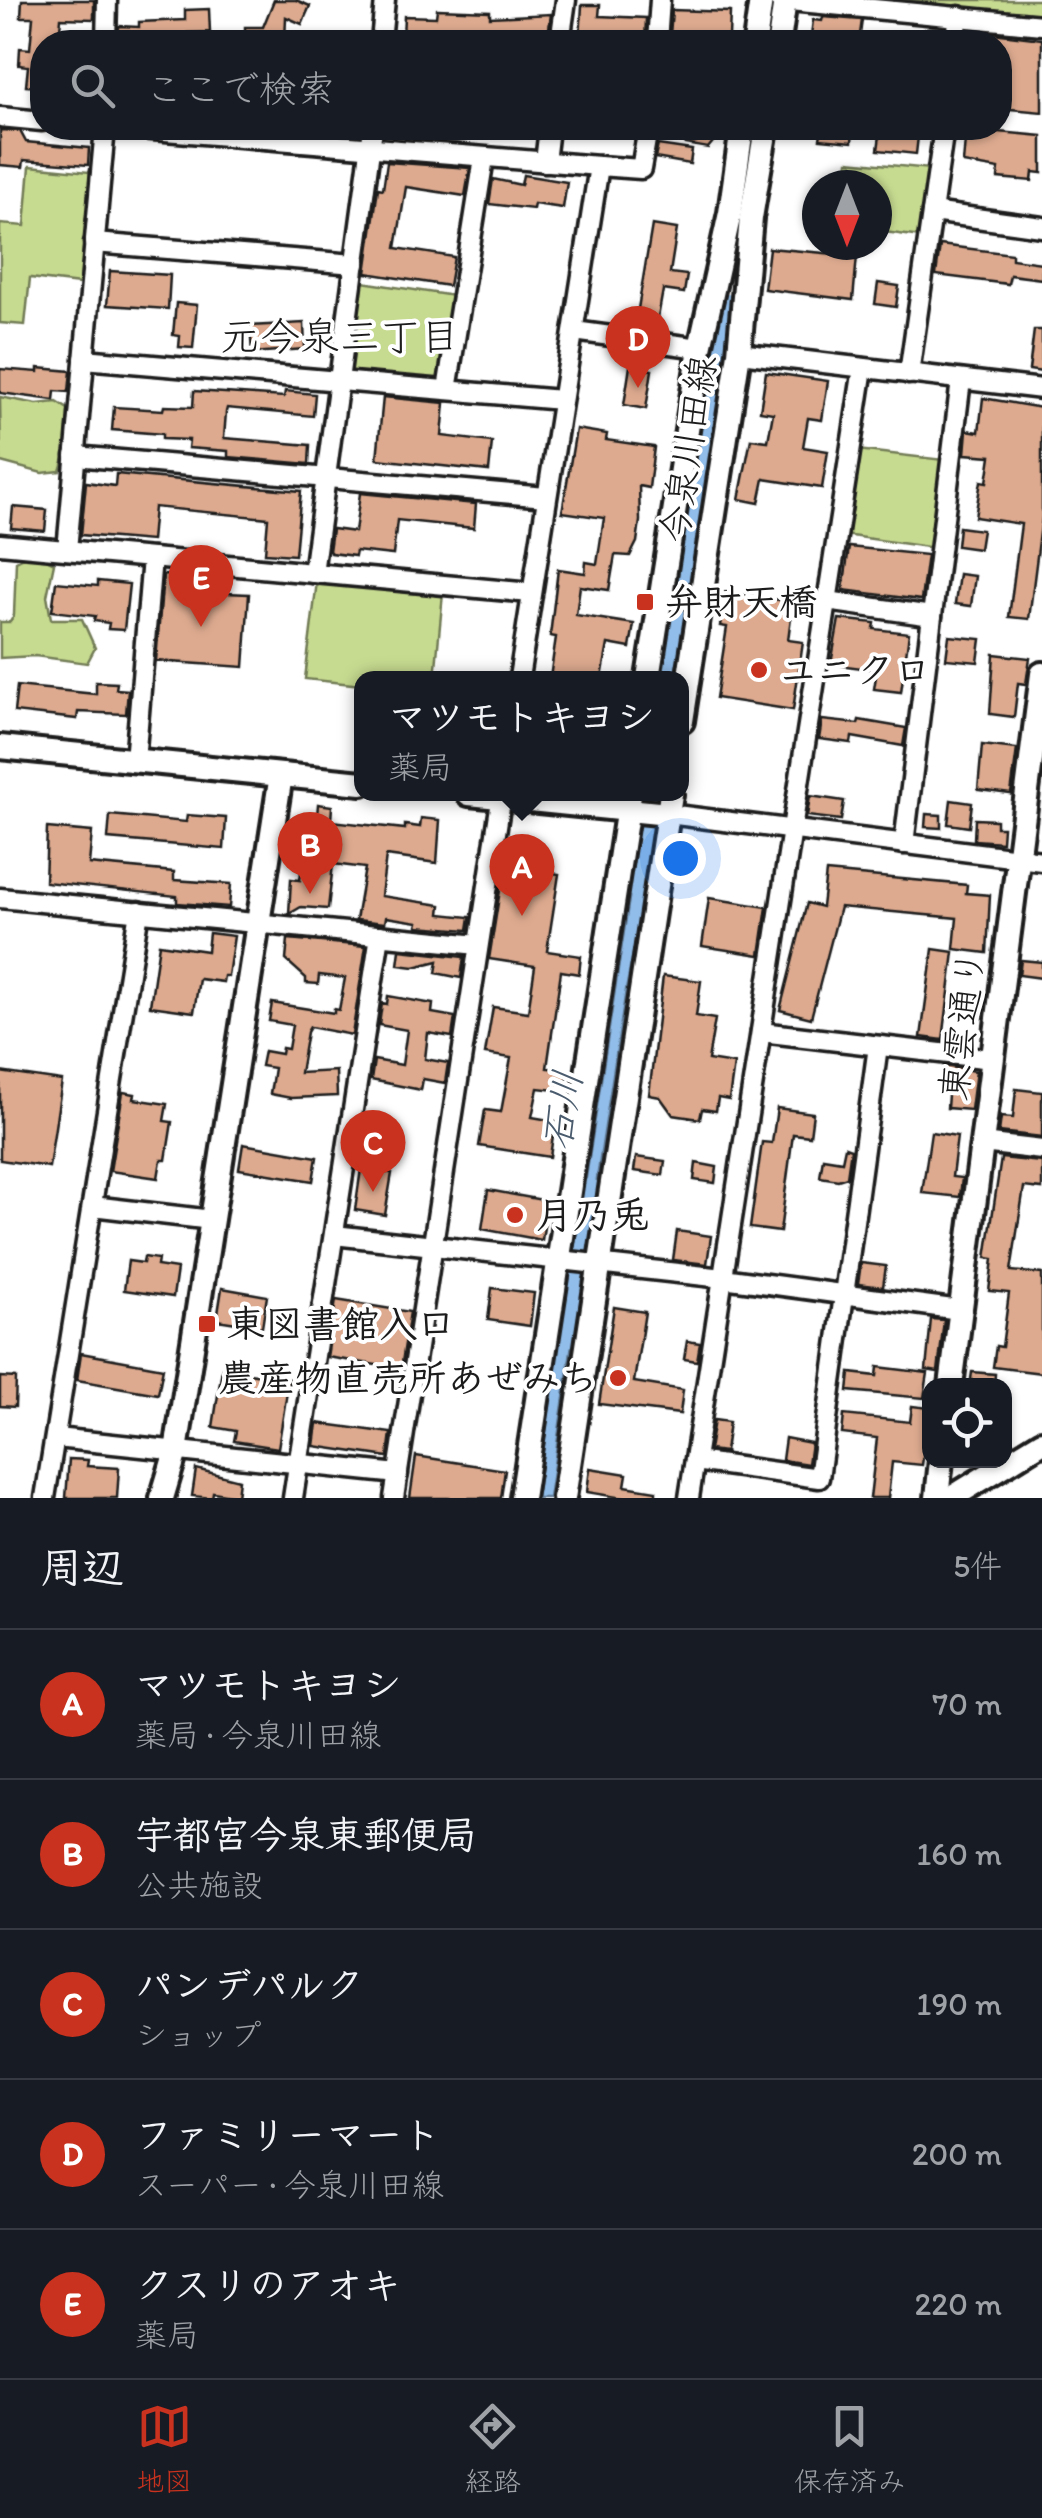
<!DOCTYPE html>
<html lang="ja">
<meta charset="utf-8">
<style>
:root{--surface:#171b24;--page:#20242c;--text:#f1f3f6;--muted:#9ea1a6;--line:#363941;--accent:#c8321e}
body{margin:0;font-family:Itim,"Klee One",sans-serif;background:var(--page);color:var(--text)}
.controls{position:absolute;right:30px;bottom:30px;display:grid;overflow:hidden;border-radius:20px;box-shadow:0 2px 8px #0004}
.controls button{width:90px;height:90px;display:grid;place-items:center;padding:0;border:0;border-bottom:2px solid var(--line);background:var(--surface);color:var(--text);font:50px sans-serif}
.compass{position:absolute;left:802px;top:170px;width:90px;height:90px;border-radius:50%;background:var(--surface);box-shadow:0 2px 8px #0004;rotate:180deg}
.you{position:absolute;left:680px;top:858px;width:35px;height:35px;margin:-25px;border:8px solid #fff;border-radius:50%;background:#1a73e8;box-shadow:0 0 0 15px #1a73e833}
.badge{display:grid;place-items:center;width:65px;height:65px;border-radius:50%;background:var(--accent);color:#fff;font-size:32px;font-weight:700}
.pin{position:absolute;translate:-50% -82px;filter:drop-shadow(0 2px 5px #0008)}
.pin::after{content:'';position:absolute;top:52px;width:35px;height:30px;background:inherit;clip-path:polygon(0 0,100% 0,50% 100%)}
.popup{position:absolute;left:354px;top:671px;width:335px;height:130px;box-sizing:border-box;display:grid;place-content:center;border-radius:20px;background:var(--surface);filter:drop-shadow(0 2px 8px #0005);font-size:32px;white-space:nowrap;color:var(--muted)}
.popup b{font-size:38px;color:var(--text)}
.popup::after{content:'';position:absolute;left:50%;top:100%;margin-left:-20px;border:20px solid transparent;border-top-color:var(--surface)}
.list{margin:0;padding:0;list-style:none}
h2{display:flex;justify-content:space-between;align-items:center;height:130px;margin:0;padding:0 40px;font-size:42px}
h2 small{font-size:32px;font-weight:400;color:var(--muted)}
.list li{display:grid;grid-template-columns:65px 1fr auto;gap:30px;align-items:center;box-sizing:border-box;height:150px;padding:0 40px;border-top:2px solid var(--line)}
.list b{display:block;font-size:38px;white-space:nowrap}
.list p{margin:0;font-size:32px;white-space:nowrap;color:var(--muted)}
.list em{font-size:32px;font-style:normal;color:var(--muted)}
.icon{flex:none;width:55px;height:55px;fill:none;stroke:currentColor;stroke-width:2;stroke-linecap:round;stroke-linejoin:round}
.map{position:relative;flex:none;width:1042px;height:1498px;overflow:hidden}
.search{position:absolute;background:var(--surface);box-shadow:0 2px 8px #0004;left:30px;right:30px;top:30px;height:110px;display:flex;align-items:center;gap:25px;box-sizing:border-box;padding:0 35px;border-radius:40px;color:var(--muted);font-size:38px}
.sheet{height:880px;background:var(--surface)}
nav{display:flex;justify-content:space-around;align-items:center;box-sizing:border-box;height:140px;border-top:2px solid var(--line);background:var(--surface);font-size:28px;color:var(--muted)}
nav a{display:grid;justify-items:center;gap:5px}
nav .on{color:var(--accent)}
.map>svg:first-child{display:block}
.green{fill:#c7db90;stroke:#727c56;stroke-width:2.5}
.water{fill:#91bdea;stroke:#627d98;stroke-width:2.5}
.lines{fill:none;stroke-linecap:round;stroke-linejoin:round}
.river{stroke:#91bdea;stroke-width:28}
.building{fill:#ddaa8f;stroke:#1c1c1c;stroke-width:2.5}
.minor-casing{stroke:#1c1c1c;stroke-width:25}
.tertiary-casing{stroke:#1c1c1c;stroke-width:30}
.minor{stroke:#fff;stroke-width:18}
.tertiary{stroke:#fff;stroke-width:22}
.poi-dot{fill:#c8321e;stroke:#fff;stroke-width:4}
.labels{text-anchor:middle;stroke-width:8;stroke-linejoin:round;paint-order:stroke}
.street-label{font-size:38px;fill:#1c1c1c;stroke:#fff}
.poi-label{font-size:38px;font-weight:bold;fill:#1c1c1c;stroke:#fff;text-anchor:start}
.neighbourhood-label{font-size:40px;fill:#1c1c1c;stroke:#fff}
.water-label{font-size:40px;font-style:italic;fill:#4b5c6e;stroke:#fff}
</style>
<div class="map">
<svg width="1042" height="1498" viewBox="0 0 1042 1498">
<rect width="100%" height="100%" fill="#fff"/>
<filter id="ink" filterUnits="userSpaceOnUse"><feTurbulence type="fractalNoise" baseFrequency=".01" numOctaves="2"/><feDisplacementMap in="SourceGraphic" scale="20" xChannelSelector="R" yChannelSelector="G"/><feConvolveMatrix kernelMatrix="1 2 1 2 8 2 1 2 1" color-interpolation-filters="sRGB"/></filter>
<g filter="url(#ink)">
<g class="green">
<path d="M890 0H1042V15L890 2Z"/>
<path d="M848 161 931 169 921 237 877 231V185H846Z"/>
<path d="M30 166 90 172 80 284 30 278 25 325 0 323V224L25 226Z"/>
<path d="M356 281 454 296 444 374 436 381 353 374 346 367Z"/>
<path d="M0 397 37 404 57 402 68 409 66 451 60 471 42 473 1 462Z"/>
<path d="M857 450 944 460 935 548 844 535Z"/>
<path d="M26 556 44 558 54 563 47 596 51 619H82L95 648 87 663 35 656 0 658V622H10L14 615 16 561Z"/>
<path d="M317 581 443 593 435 678H362V685L305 679Z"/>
</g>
<g class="water">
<path d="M707 378 722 380 684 635 674 678H660Z"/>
<path d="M637 847 653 849 626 990 589 1230 578 1229Z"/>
<path d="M566 1295 579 1297 549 1498H536Z"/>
</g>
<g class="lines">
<g class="river">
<path d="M710 415 726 308"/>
<path d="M637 884 651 794"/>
<path d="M568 1333 589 1193"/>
</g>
</g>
<g class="building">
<path d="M22 0H94V19L61 18 59 42H42V87L26 86 28 66 19 65 20 48 30 49 33 17H21Z"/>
<path d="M274 0H296L310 6 302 24 286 17 285 42H245V27H263Z"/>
<path d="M582 5H600L599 16 646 18 645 42 580 40Z"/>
<path d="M209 9 210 32 187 33 188 42H118L119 26 139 27V22L185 20V10Z"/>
<path d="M437 9 490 11V17L551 14 548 36 431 37V42H416V37H403L404 16 436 17Z"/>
<path d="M672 10 730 12 729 37 670 35Z"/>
<path d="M823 17 862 20 859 42H819L820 37 811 36 813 20 822 21Z"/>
<path d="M977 31 1042 39V112L1000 108V42H975Z"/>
<path d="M687 128H713L718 136 708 148 685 144Z"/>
<path d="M822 128H853L852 142 820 139Z"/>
<path d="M881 128H919L916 154 878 150Z"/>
<path d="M966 129 1042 136V173L1033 172 1032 181 998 178 999 169 963 163Z"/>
<path d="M0 130 20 131 26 142 89 148 88 165 24 160 23 167 0 165Z"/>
<path d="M658 145 692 150 690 164 655 158Z"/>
<path d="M387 162 470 168 465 196 406 187 396 248 454 257 449 286 366 273 378 188 383 189Z"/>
<path d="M523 175 567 182 563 208 534 204 533 209 489 204 493 179 521 185Z"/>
<path d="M652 225 677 229 670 273 687 275 684 293 663 290 656 329 635 327Z"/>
<path d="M940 245 1012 254V259L1042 263V279L1010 275 1008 284 936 275Z"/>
<path d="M769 248 857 256 853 300 764 289Z"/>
<path d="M110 271 170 275 168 309 107 305Z"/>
<path d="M878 283 899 286 896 307 875 304Z"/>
<path d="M176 303 197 305 193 348 179 347 180 336 173 335Z"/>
<path d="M304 323 305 349 252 353 250 326Z"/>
<path d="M1034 330H1042V372L1029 370Z"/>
<path d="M630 366 652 370 646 409 624 405Z"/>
<path d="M38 368 71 371 69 392 55 391 54 400 0 393V369L38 372Z"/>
<path d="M766 372 828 381 822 420 808 418 803 447 828 451 822 488 764 479 759 503 739 499 751 439 768 441 773 413 760 411Z"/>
<path d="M194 391 284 397 285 391 315 394 313 416 227 408 226 412 224 438 310 445 309 464 228 457V451L188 448 189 440 162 439V434L112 430 114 407 163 410 164 406 193 407Z"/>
<path d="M383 397 445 403 442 436 492 442 489 471 377 459Z"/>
<path d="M983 398 1042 408V517L1029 619 1009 617 1021 524 975 517 981 481 987 482 991 456 965 454 967 430 979 432Z"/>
<path d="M576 429 607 434 606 440 654 447 649 488 639 486 640 521 637 542 630 556 615 555 609 590 580 586 576 615 634 624 630 648 608 644 602 678H550L556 637 550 636 558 569 585 573 586 562 597 564 604 518 562 512Z"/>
<path d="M116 474 301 491 295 555 265 553 268 518 154 507 151 541 81 535 86 482 115 486Z"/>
<path d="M360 493 476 504 474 528 397 520 393 555 356 551 355 556 331 553 329 551 332 529 355 532Z"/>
<path d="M13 507 47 510 45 531 11 528Z"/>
<path d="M959 527 982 530 979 549 957 546Z"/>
<path d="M849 547 927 555 921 600 843 590Z"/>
<path d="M959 574 975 576 971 606 955 604Z"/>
<path d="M163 575 227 580 226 593 249 594 244 667 156 661Z"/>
<path d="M98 581 129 584 124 630 108 629 109 623 94 621 95 616 52 611 56 582 98 586Z"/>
<path d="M725 592 793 602 788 640 803 642 793 710 716 698 727 627 720 626Z"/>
<path d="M839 619 875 623 874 629 909 633 901 692 874 689 877 670 831 664Z"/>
<path d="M949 636 981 639 978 662 946 659Z"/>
<path d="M994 654 1030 658 1026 684 1018 683 1014 717 990 714Z"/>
<path d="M96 682 117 683 116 689 128 690 126 714 78 712 77 719 14 712 17 686 96 694Z"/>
<path d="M822 720 858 724 859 720 906 728 903 746 852 737 851 743 819 739Z"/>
<path d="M982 745 1017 749 1011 794 978 790Z"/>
<path d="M810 796 844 801 841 820 807 816Z"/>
<path d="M951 800 972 803 969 827 948 824Z"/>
<path d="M318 804 332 806 331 821 405 829V825L420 827 421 818 440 820 437 863 386 856 381 896 441 905 440 914 470 917 468 930 417 926 418 922 386 917 385 923 356 920 365 868 333 864 328 909 301 907 289 914 291 879 300 880 302 864 313 865Z"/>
<path d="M926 814 941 815V828L925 827Z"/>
<path d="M110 815 186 822 187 815 226 818 224 849 108 839Z"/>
<path d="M975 819 996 820V827H1003L1002 842 974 840Z"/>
<path d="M47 828 92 832 89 864 174 872V880L231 884 229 907 177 903V896L45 882Z"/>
<path d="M504 865 559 874 547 951 581 956 579 974 561 971 547 1068 568 1070 565 1091 538 1088 532 1117 555 1121 550 1157 479 1146 485 1110 501 1112 511 1058 485 1054 493 1007 528 1012 535 966 489 959Z"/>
<path d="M826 872 967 885 966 893 990 895 987 953 954 949 957 918 840 907 811 1018 780 1010 807 903 822 907Z"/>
<path d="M709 898 767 907 760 955 702 946Z"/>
<path d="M209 933 234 936 228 976H224L223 982 199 979 194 1012 150 1006 159 944 207 951Z"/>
<path d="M288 939 366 946 352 1035 310 1027 307 1032 300 1073 336 1071 337 1096 291 1098 270 1094 274 1068 261 1066 264 1051 281 1054 282 1048 288 1049 292 1025 269 1021 272 1003 334 1013V1009L339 1010 345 978 319 975 318 984 306 983V978L286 960Z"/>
<path d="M933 949 954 952 943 1040 921 1037Z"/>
<path d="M400 950 464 957 461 978 436 973 438 961 414 967 398 965Z"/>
<path d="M1021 960 1042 962V978L1019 975Z"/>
<path d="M663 976 701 981 696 1016 715 1019 708 1060 734 1064 729 1100 718 1098 716 1111 702 1109 700 1119 673 1115 660 1097 649 1095Z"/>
<path d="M388 996 433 1004 432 1013 455 1017 452 1037 428 1033 425 1059 448 1063 445 1083 423 1079 421 1090 371 1080 374 1060 402 1065 407 1030 379 1025 382 1003 387 1004Z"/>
<path d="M944 1066 976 1071 971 1110 947 1108 949 1081 942 1080Z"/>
<path d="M0 1072 62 1081 49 1167 0 1160Z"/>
<path d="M1016 1089 1042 1092V1137L999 1132 1001 1117 1013 1118Z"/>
<path d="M123 1092 135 1094 134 1099 167 1104 164 1121 172 1122 166 1160H161L158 1178 110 1171Z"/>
<path d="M777 1108 813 1113 810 1136 793 1134 780 1232 750 1228 762 1142 772 1143Z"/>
<path d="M931 1132 957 1136 952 1177 962 1178 960 1197 922 1193Z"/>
<path d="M243 1144 317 1157 313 1181 239 1169Z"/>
<path d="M845 1147 851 1149 847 1177 838 1180 820 1177 823 1158 842 1161Z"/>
<path d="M636 1157 665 1161 663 1175 634 1171Z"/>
<path d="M1001 1158 1042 1162V1189L1024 1187 1011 1271 1042 1274V1373L993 1367 996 1346 1002 1347 1009 1293 989 1291 993 1259 986 1258Z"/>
<path d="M696 1163 717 1167 715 1183 694 1180Z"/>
<path d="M361 1169 392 1173 385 1215 355 1210Z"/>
<path d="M488 1190 548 1201 542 1240 482 1229Z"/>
<path d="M677 1231 711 1236 707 1264 673 1260Z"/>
<path d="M144 1257 158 1259 157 1266 177 1269 173 1297 124 1290 128 1261 143 1263Z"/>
<path d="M861 1263 886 1266 883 1287 858 1284Z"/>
<path d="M222 1288 267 1296 262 1327 217 1320Z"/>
<path d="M492 1288 534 1293 530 1326 488 1320Z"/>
<path d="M336 1300 410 1312 401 1369 327 1357Z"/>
<path d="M614 1307 645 1312 634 1382 683 1390 680 1414 599 1404Z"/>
<path d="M931 1319 944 1320 938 1372 926 1370Z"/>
<path d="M687 1341 700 1343 697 1361 684 1359Z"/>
<path d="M81 1353 163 1368 158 1394 77 1380Z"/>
<path d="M878 1367 928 1373 924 1398 848 1391 850 1373 877 1376Z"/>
<path d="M222 1369 289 1379 278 1448 234 1441 236 1431 213 1427Z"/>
<path d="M972 1372 995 1374 994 1386H970Z"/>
<path d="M0 1377 16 1378 15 1407 0 1406Z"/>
<path d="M912 1406 930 1408 922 1465 892 1462 888 1498H870L877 1438 842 1434 844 1415 910 1422Z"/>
<path d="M714 1420 729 1422 725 1452 709 1450Z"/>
<path d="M317 1423 391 1433 388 1457 314 1446Z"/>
<path d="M785 1438 811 1443 808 1464 782 1460Z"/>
<path d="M416 1456 505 1470 501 1498H410Z"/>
<path d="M69 1459 88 1460 87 1466 119 1468 117 1498H66Z"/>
<path d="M590 1468 627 1474 625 1486 656 1491V1498H623L587 1492Z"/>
<path d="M196 1469 239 1480 237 1496 213 1492 212 1498 192 1496Z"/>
</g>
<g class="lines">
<defs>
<g id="minor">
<path d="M779 0 1042 25"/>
<path d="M106 42 107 0"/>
<path d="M381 42 385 0"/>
<path d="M560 42 566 0"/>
<path d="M657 42 660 0"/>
<path d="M955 42 959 16"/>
<path d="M0 117 42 121"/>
<path d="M127 128 599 166 519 678"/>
<path d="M545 162 549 128"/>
<path d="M599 166 641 169 648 128"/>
<path d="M932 212 1042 227"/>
<path d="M94 243 355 264"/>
<path d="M574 331 700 348"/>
<path d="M739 353 1042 389"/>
<path d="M84 359 561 400"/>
<path d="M909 374 944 128"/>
<path d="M447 390 484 158"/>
<path d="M75 456 546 497"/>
<path d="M0 544 531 593"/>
<path d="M67 550 105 128"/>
<path d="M313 573 373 128"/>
<path d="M827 601 932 616"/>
<path d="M135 761 152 558"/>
<path d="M668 814 1042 861"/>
<path d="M904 844 961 380"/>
<path d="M0 898 478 945"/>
<path d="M761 1032 992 1059"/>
<path d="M982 1143 1042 1150"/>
<path d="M92 1206 212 1220"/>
<path d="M334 1235 723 1278 960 1310"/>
<path d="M56 1438 398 1474"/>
<path d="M695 1461 819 1478 878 1046"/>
<path d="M45 1498 139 911"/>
<path d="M293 1498 380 935"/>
<path d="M394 1498 502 794"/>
<path d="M689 1498 863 368"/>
</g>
<g id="tertiary">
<path d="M755 42 761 0"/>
<path d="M779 42 785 0"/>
<path d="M648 678 700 348 730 213 742 128"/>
<path d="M682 721 739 353 751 218 766 128"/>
<path d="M0 747 362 783"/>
<path d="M469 794 668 814"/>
<path d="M951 1386 1042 674"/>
<path d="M162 1498 176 1451 281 775"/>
<path d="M522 1498 630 794"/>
<path d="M564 1498 671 794"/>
<path d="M937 1498 941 1460"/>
<path d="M951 1498 1042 1442"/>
</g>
</defs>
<use href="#minor" class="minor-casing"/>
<use href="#tertiary" class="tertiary-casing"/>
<use href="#minor" class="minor"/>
<use href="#tertiary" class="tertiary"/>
</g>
</g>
<g class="poi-dot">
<rect x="635" y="592" width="20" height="20" rx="5"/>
<circle cx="759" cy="670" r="10"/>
<circle cx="515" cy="1215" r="10"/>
<rect x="197" y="1314" width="20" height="20" rx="5"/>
<circle cx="618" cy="1378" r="10"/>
</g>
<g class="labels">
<g class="street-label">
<text transform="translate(688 449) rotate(-81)" y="13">今泉川田線</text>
<text transform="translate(962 1025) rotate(-83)" y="13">東雲通り</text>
</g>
<g class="poi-label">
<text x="665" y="615">弁財天橋</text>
<text x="779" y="683">ユニクロ</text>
<text x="535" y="1228">月乃兎</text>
<text x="227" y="1337">東図書館入口</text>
<text x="598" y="1391" text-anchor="end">農産物直売所あぜみち</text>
</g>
<g class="neighbourhood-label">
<text x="340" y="350">元今泉三丁目</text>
</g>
<g class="water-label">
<text transform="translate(562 1110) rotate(-81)" y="14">石川</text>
</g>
</g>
</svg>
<div class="controls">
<button><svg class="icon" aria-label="locate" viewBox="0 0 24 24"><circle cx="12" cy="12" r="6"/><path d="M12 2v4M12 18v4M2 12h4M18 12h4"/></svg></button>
</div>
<svg class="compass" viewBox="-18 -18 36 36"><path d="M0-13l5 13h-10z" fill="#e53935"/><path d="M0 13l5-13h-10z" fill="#9ea1a6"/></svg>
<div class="you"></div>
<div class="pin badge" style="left:522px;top:916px">A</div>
<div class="popup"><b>マツモトキヨシ</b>薬局</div>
<div class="pin badge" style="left:310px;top:894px">B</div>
<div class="pin badge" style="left:373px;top:1192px">C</div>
<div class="pin badge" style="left:638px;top:388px">D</div>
<div class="pin badge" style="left:201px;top:627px">E</div>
<div class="search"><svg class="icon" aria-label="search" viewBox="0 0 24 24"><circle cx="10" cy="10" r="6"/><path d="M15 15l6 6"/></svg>ここで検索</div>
</div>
<section class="sheet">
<h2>周辺<small>5件</small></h2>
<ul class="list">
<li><span class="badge">A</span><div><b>マツモトキヨシ</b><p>薬局 · 今泉川田線</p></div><em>70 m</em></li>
<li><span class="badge">B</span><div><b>宇都宮今泉東郵便局</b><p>公共施設</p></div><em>160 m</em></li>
<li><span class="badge">C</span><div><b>パンデパルク</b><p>ショップ</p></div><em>190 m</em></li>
<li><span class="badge">D</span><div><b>ファミリーマート</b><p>スーパー · 今泉川田線</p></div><em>200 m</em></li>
<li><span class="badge">E</span><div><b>クスリのアオキ</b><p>薬局</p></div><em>220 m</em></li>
</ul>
</section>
<nav>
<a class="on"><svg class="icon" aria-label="map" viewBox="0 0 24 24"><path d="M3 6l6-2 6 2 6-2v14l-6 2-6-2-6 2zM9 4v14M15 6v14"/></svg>地図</a>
<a><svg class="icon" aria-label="directions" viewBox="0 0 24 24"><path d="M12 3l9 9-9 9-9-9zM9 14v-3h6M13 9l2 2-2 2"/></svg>経路</a>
<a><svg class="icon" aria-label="saved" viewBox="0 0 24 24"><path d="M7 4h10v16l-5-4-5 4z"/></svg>保存済み</a>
</nav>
